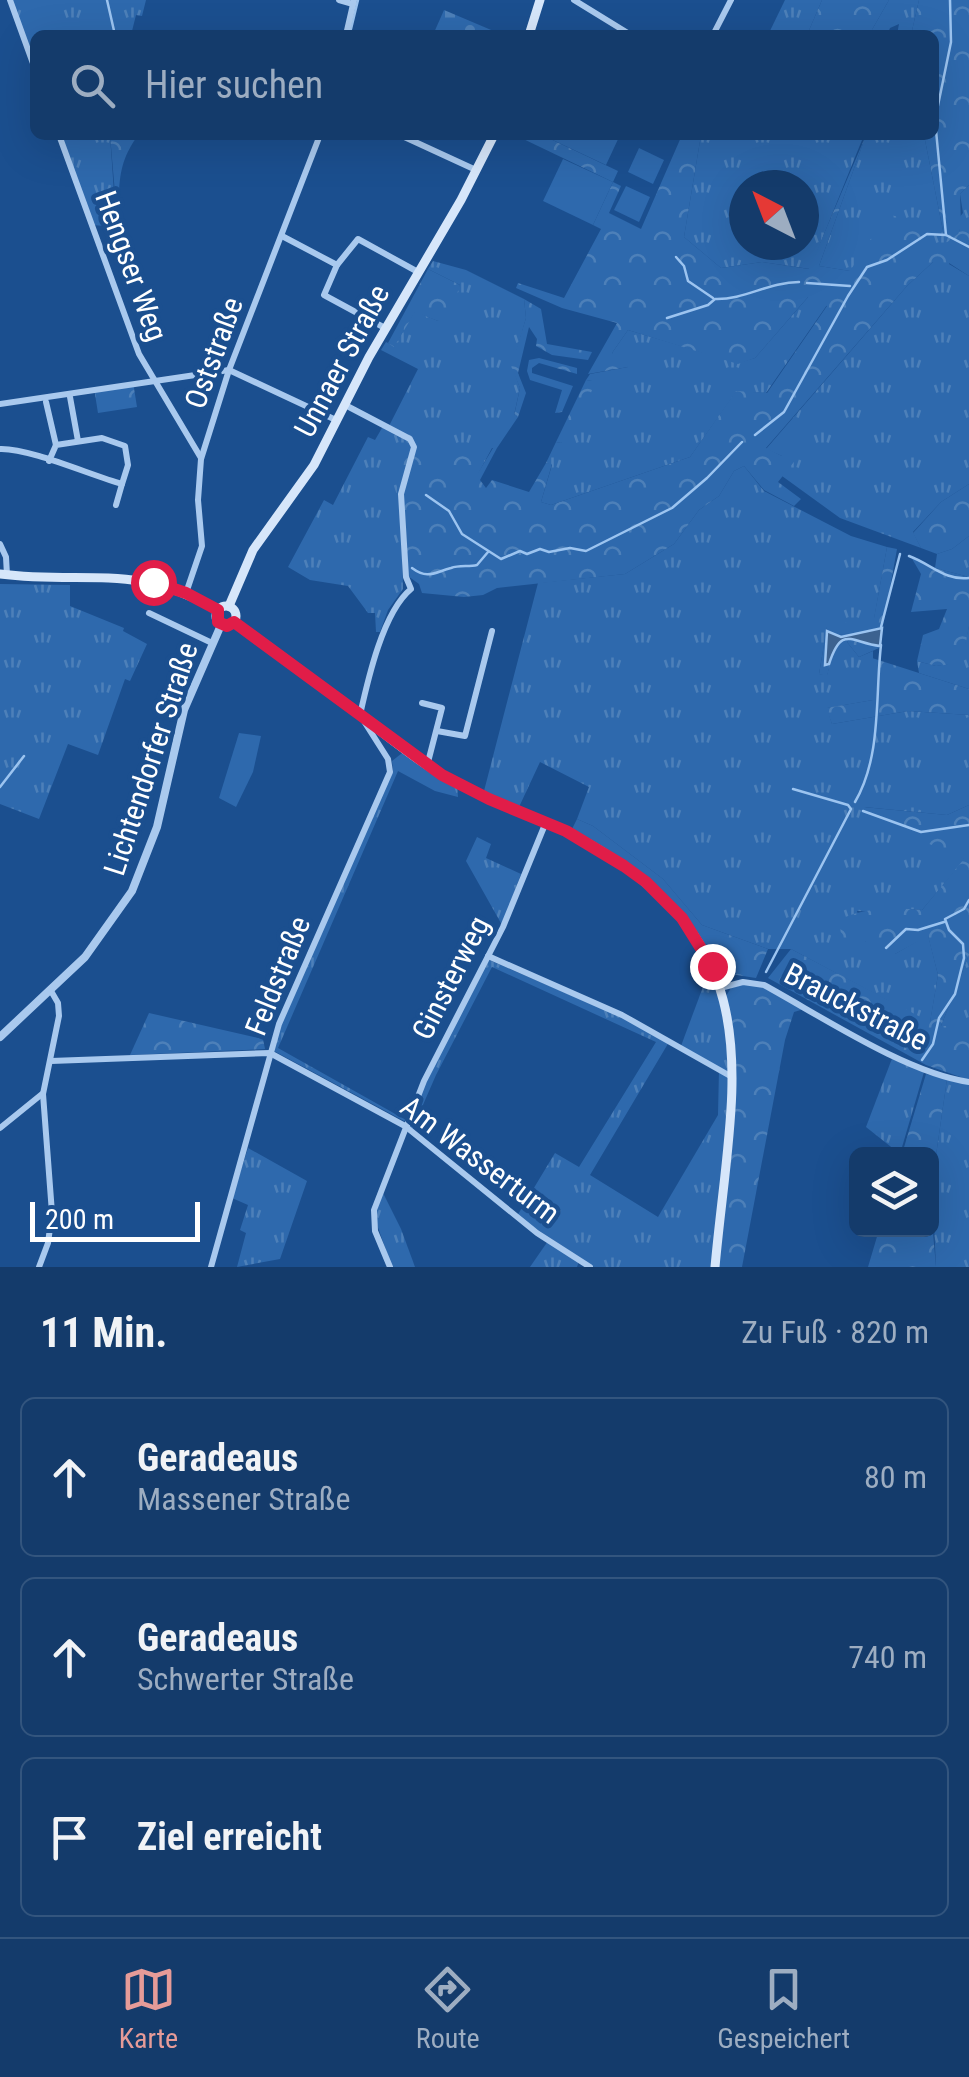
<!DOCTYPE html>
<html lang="de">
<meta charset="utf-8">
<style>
:root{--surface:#143b6b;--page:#214673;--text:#f1f3f6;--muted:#9dadc1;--line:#33557e;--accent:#e69b98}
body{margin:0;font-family:"Roboto Condensed",sans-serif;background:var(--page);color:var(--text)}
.controls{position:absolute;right:30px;bottom:30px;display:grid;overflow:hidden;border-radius:15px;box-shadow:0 10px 40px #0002}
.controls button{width:90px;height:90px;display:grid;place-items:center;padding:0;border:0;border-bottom:2px solid var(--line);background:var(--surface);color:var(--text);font:50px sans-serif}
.compass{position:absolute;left:729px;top:170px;width:90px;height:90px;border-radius:50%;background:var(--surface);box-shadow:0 10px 40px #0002;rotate:318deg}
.scale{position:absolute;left:30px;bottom:25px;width:170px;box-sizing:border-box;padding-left:10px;border:5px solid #fff;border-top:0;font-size:28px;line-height:35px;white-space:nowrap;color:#fff;-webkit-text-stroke:8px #1b4f8f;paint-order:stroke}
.stop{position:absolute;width:30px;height:30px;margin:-22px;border:8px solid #e11d48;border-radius:50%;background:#fff}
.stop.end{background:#e11d48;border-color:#fff;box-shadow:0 2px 10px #0008}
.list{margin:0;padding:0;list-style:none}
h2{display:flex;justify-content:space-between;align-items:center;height:130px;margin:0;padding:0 40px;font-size:42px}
h2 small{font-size:32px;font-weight:400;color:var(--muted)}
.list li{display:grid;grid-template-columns:65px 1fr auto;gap:30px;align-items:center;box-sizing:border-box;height:160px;margin:0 20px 20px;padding:0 20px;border:2px solid var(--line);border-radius:15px}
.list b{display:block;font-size:38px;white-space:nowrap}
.list p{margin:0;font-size:32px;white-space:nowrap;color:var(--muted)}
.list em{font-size:32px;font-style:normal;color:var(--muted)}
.icon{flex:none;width:55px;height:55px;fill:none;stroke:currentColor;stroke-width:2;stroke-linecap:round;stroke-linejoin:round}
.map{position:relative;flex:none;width:969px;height:1267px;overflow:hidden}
.search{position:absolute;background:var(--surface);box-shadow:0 10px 40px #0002;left:30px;right:30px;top:30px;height:110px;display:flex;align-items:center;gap:25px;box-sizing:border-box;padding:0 35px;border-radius:15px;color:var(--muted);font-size:38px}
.sheet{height:670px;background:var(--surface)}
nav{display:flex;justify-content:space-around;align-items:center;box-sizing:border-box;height:140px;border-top:2px solid var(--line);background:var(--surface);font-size:28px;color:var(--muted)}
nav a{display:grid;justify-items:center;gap:5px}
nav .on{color:var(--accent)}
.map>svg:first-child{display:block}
.grass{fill:url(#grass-tufts);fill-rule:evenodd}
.forest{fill:url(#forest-crowns)}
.cemetery{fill:url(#cemetery-stones)}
.garden{fill:#2e69ad}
.water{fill:#3c6290;stroke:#9cc4f0;stroke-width:2.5}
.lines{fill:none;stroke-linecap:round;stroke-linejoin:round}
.stream{stroke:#9cc4f0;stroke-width:2.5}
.minor{stroke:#a9c9ee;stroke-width:6}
.tertiary{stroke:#a9c9ee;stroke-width:8}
.secondary{stroke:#d6e6fa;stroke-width:9}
.route{stroke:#e11d48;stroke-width:12}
.labels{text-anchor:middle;stroke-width:9;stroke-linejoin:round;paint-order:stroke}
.street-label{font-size:30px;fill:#fff;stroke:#1b4f8f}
</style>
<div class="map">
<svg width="969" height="1267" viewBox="0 0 969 1267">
<defs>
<pattern id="grass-tufts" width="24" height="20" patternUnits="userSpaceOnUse" patternTransform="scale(2.5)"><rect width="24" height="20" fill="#2e69ad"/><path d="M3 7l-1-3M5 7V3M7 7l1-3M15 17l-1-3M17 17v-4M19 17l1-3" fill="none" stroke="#4d80b9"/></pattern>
<pattern id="forest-crowns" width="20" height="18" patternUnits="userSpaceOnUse" patternTransform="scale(2.5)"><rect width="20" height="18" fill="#2e69ad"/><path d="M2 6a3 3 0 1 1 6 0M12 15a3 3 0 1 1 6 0" fill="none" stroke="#4d80b9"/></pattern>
<pattern id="cemetery-stones" width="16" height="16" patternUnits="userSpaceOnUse" patternTransform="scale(2.5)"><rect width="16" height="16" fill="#2e69ad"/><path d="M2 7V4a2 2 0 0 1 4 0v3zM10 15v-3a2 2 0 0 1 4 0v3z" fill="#4d80b9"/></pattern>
</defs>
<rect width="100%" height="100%" fill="#1b4f8f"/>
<g class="grass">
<path d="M10 0H146L142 16 136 15 131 35H35V69Z"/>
<path d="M785 0H822L807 35H768Z"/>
<path d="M889 0H919L911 35H897L899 24 890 28 887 35H869Z"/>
<path d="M59 135H110L114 193H119V227L92 225Z"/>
<path d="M701 135H864L810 269 762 262 721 268 684 237ZM744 185H804V245H744Z"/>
<path d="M866 135H924L944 236 963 213 960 194 969 185V225L961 226 949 264 969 276V484L941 502 913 532 921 548 840 518 782 476 790 464 782 456 766 449 907 286 933 262 850 271 819 266Z"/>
<path d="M433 261 466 270 524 299 526 318 512 366 520 388 514 415 518 417 497 448H492L478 474 402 538 403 589 388 610 380 632H376L375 613H368L348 586 310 580 288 567 324 500 333 505 368 437 375 440 382 428 389 426 418 369 381 350 386 342 394 346 415 311 438 321 460 285 428 269Z"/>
<path d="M809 296 827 305 766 393 736 392 690 457 551 505 541 502 552 465 546 463 556 442 561 443 592 381 586 380 590 374 628 367 612 353 628 330 738 363 755 358Z"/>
<path d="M744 466 764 491 851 536 887 547 874 619 827 627 819 674 827 675 838 635 859 631 847 642 859 657 873 651V700L827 708 832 724 908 711 969 715V805L947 815 864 807 965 859 922 910C899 908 878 913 857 911L865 941 895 954 928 935 938 975 930 1023 791 949H768L702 925 663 879 593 826 577 819 589 787 540 762 519 807 484 791 538 583 625 574 674 544 699 510 719 496 734 471Z"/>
<path d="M969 536V577L935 568 937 554 952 549Z"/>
<path d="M0 584 70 585V606L124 628 123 631 147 644 130 681 125 679 98 755 68 744 39 819 0 804Z"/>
<path d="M969 626V689L919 673 917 661 936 666 961 662Z"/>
<path d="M406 750 457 784 458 797 435 791 398 771 278 1048 406 1120 404 1121 274 1051 281 1024 393 770 392 761Z"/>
<path d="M477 837 491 844 486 858 521 874 502 925 466 861Z"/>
<path d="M969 955V1026H941Z"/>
<path d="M489 960 622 1017 669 1042 590 1175 658 1217 718 1115 719 1070 731 1077 712 1267H594L517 1216 555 1153 579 1167 656 1042 492 967 436 1075 412 1130 408 1125 425 1082Z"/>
<path d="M710 968 723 1000 730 1074 681 1046Z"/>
<path d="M893 1056 924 1072 900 1154 866 1127Z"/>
<path d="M947 1079 969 1084V1267H936L932 1183Z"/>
<path d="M248 1148 307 1181 280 1259 237 1267 246 1233 240 1230 248 1205 232 1198Z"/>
<path d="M382 1191 401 1229 415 1267H392L375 1219Z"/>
<path d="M548 1241 579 1261 577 1267H530Z"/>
</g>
<g class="forest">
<path d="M822 0H889L869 35H807Z"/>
<path d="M919 0H969V185L960 194 961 225H969V276L949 263 933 262 907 286 766 448 782 456 801 453 778 482 801 499 794 506 764 490 744 466 734 471 719 496 699 510 674 544 625 574 497 588 483 595 464 597 422 593 419 584 408 576C402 538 383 477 414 447L469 457 478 473 493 448H497L480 480 486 488 492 480 529 492 546 463 552 464 541 502 551 505 690 457 736 391 767 393 827 306 808 297 755 358 738 364 628 330 612 353 627 360 628 367 588 374 617 323 562 308 516 288 518 283 564 298 601 229 593 225 613 182 515 135H542L618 171 613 182 621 186 609 213 641 229 682 135H701L684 237 721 268 762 262 809 269 866 135 819 266 850 271 887 214 933 226 934 252 958 234 960 229 944 236 924 135H934V35H911Z"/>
<path d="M110 135H138C124 155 120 169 119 193H115Z"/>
<path d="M428 269 460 285 449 317 438 321 415 312 394 347 388 343Z"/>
<path d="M524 299 541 309 547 344 592 352 588 360 552 355 536 346 537 339 529 327 518 373 526 393 518 417 514 416 520 388 511 366 526 318Z"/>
<path d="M539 358 577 368V374L539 363 532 368V373L573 386 562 412 555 413 562 390 530 380 527 371 529 360Z"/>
<path d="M586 380 592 381 594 385 579 423 561 443 556 442Z"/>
<path d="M133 382 137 407 98 413 94 388Z"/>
<path d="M969 484V536L952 549 937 554 921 548 913 533 941 502Z"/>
<path d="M887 547 897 549 879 648 859 657 847 642 857 632 838 635 827 676 819 674 827 626 874 618Z"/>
<path d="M911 557 935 568 969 577V626L962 663 936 666 917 661 923 635 939 629 947 609 911 612 921 574Z"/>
<path d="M872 658 969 689V715L908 711 832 724 826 708 873 700Z"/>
<path d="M969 805V955L941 1026H969V1080L926 1065 768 978 791 949 930 1022 938 975 928 936 895 954H879L865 941H842L839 920C864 907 894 908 922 910L964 859 860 814 863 807 947 815Z"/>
<path d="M577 819 593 826 663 879 702 925 768 949 756 978 724 973C683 906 641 865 572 829Z"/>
<path d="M742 985H758L804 1009 794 1012 785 1040 742 1267H717C725 1178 743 1084 726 996L731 988Z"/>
<path d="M149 1013 263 1039 265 1049 130 1055Z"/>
<path d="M926 1074 947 1079 932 1183V1154H902Z"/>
<path d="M932 1221 936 1267H868L879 1230H932Z"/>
</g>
<path class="cemetery" d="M444 10 503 35H433Z"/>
<g class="garden">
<path d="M542 135H620L606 165Z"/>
<path d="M639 148 664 160 653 184 628 172Z"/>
<path d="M563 159 613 182 593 225 543 201Z"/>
<path d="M626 186 650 197 639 222 614 210Z"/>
<path d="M239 733 261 736 253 772 236 807 219 798Z"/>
</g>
<path class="water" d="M882 628 880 646C851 643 842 624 829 664L825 665 827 631 841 637Z"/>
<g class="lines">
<g class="stream">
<path d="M107 0 115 35"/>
<path d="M950 0 951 42 935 120 946 235 969 247"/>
<path d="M351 29 358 0"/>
<path d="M676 257 684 266 688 281 713 298"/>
<path d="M807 283 850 286"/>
<path d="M667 318 708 305 715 299C744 300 769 282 799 282"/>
<path d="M755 435 784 412 848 296 867 267 887 260 927 234 946 235"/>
<path d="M426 495 449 511 462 534 501 559 520 551 527 554 540 549 549 552 570 548 586 551 672 508 707 478 742 442"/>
<path d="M909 556C931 564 945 581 969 578"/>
<path d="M412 568C428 580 435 572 451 568 459 565 469 567 477 565L488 552"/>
<path d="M881 627 900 554"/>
<path d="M0 787 24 756"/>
<path d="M855 802C882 756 875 696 881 645"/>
<path d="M863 811 921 832 969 825"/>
<path d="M886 948 906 929 918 930 944 922"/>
<path d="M766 972 851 809 848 805 793 789"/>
<path d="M922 1060 933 1044 939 1018 955 994 964 958 963 944 949 930 945 919 964 909 969 900"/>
</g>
<g class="minor">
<path d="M10 0 35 69"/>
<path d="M339 0 353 4"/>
<path d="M574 0 631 35"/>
<path d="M346 35 354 0"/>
<path d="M713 35 731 0"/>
<path d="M59 135 139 354 201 458"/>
<path d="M400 135 476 170"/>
<path d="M282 236 337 265"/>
<path d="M385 328 324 295 337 265 358 239 418 272"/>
<path d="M70 397 78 441"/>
<path d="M46 402 56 445"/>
<path d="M0 404 229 370 336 420"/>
<path d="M0 449C29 448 90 475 122 484L128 465 125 446 102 438 56 445 49 461"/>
<path d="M116 505 122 484"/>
<path d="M0 544 6 557 7 575"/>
<path d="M186 593 202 546 198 500 201 459 229 370 320 135"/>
<path d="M149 613 212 643"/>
<path d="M422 703 442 708 427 766"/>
<path d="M437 731 465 736 492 631"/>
<path d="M488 956 622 1015 732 1077"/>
<path d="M720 988 743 982 764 985C821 1016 906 1073 969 1082"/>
<path d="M51 1061 270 1053 405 1126 537 1233 590 1267"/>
<path d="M0 1128 42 1094"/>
<path d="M39 1267 48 1243 52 1213 43 1094 59 1016 58 1003 51 991"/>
<path d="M211 1267 279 1024 390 772 388 759 360 715C368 679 383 612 411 589L406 577 401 494 414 447 410 439 349 407"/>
<path d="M390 1267 375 1231 374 1210 424 1081 503 927 546 822"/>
</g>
<path class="tertiary" d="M0 1037 85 957 132 891 157 827 184 710 221 625"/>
<g class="secondary">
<path d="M529 35 540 0"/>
<path d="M0 574C87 585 133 562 218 610"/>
<circle cx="226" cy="616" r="10"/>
<path d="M229 606 253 550 314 465 369 357 461 200 494 135"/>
<path d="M234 622C278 652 320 685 362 717 392 740 421 764 455 782 497 805 544 818 586 842 777 951 732 1082 715 1267"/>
</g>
</g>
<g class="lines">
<path class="route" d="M153 582 186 593 218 610V622L227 626 234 622 442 775 489 799 566 831 624 866 646 882 682 918 712 966"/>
</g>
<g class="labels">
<g class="street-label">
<text transform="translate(131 266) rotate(70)" y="10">Hengser Weg</text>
<text transform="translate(214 353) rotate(-70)" y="10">Oststraße</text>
<text transform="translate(342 361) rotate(-62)" y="10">Unnaer Straße</text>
<text transform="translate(151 759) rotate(-72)" y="10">Lichtendorfer Straße</text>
<text transform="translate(278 976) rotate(-68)" y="10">Feldstraße</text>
<text transform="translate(451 978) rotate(-63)" y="10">Ginsterweg</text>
<text transform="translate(856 1007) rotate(27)" y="10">Brauckstraße</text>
<text transform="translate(480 1160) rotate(37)" y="10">Am Wasserturm</text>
</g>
</g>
</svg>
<div class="controls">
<button><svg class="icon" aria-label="layers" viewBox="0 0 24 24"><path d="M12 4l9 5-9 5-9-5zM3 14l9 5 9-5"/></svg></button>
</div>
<svg class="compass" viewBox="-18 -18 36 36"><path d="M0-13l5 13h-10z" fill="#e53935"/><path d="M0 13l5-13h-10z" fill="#9dadc1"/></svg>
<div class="scale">200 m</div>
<div class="stop" style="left:153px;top:582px"></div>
<div class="stop end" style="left:712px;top:966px"></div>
<div class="search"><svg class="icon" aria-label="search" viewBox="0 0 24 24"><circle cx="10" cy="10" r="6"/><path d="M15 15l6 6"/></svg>Hier suchen</div>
</div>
<section class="sheet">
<h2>11 Min.<small>Zu Fuß · 820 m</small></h2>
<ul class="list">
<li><svg class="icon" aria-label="ahead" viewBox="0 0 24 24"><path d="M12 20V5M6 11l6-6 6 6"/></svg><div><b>Geradeaus</b><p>Massener Straße</p></div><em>80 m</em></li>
<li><svg class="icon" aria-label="ahead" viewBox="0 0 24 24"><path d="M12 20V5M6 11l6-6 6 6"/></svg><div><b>Geradeaus</b><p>Schwerter Straße</p></div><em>740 m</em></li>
<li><svg class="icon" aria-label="arrive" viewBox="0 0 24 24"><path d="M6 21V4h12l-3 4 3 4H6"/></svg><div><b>Ziel erreicht</b></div></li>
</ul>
</section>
<nav>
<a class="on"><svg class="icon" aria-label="map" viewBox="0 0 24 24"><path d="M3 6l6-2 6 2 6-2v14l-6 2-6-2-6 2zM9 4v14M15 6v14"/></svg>Karte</a>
<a><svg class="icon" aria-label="directions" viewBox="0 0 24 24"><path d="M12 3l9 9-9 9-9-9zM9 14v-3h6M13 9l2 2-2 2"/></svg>Route</a>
<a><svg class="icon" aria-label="saved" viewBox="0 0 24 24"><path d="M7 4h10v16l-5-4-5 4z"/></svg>Gespeichert</a>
</nav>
